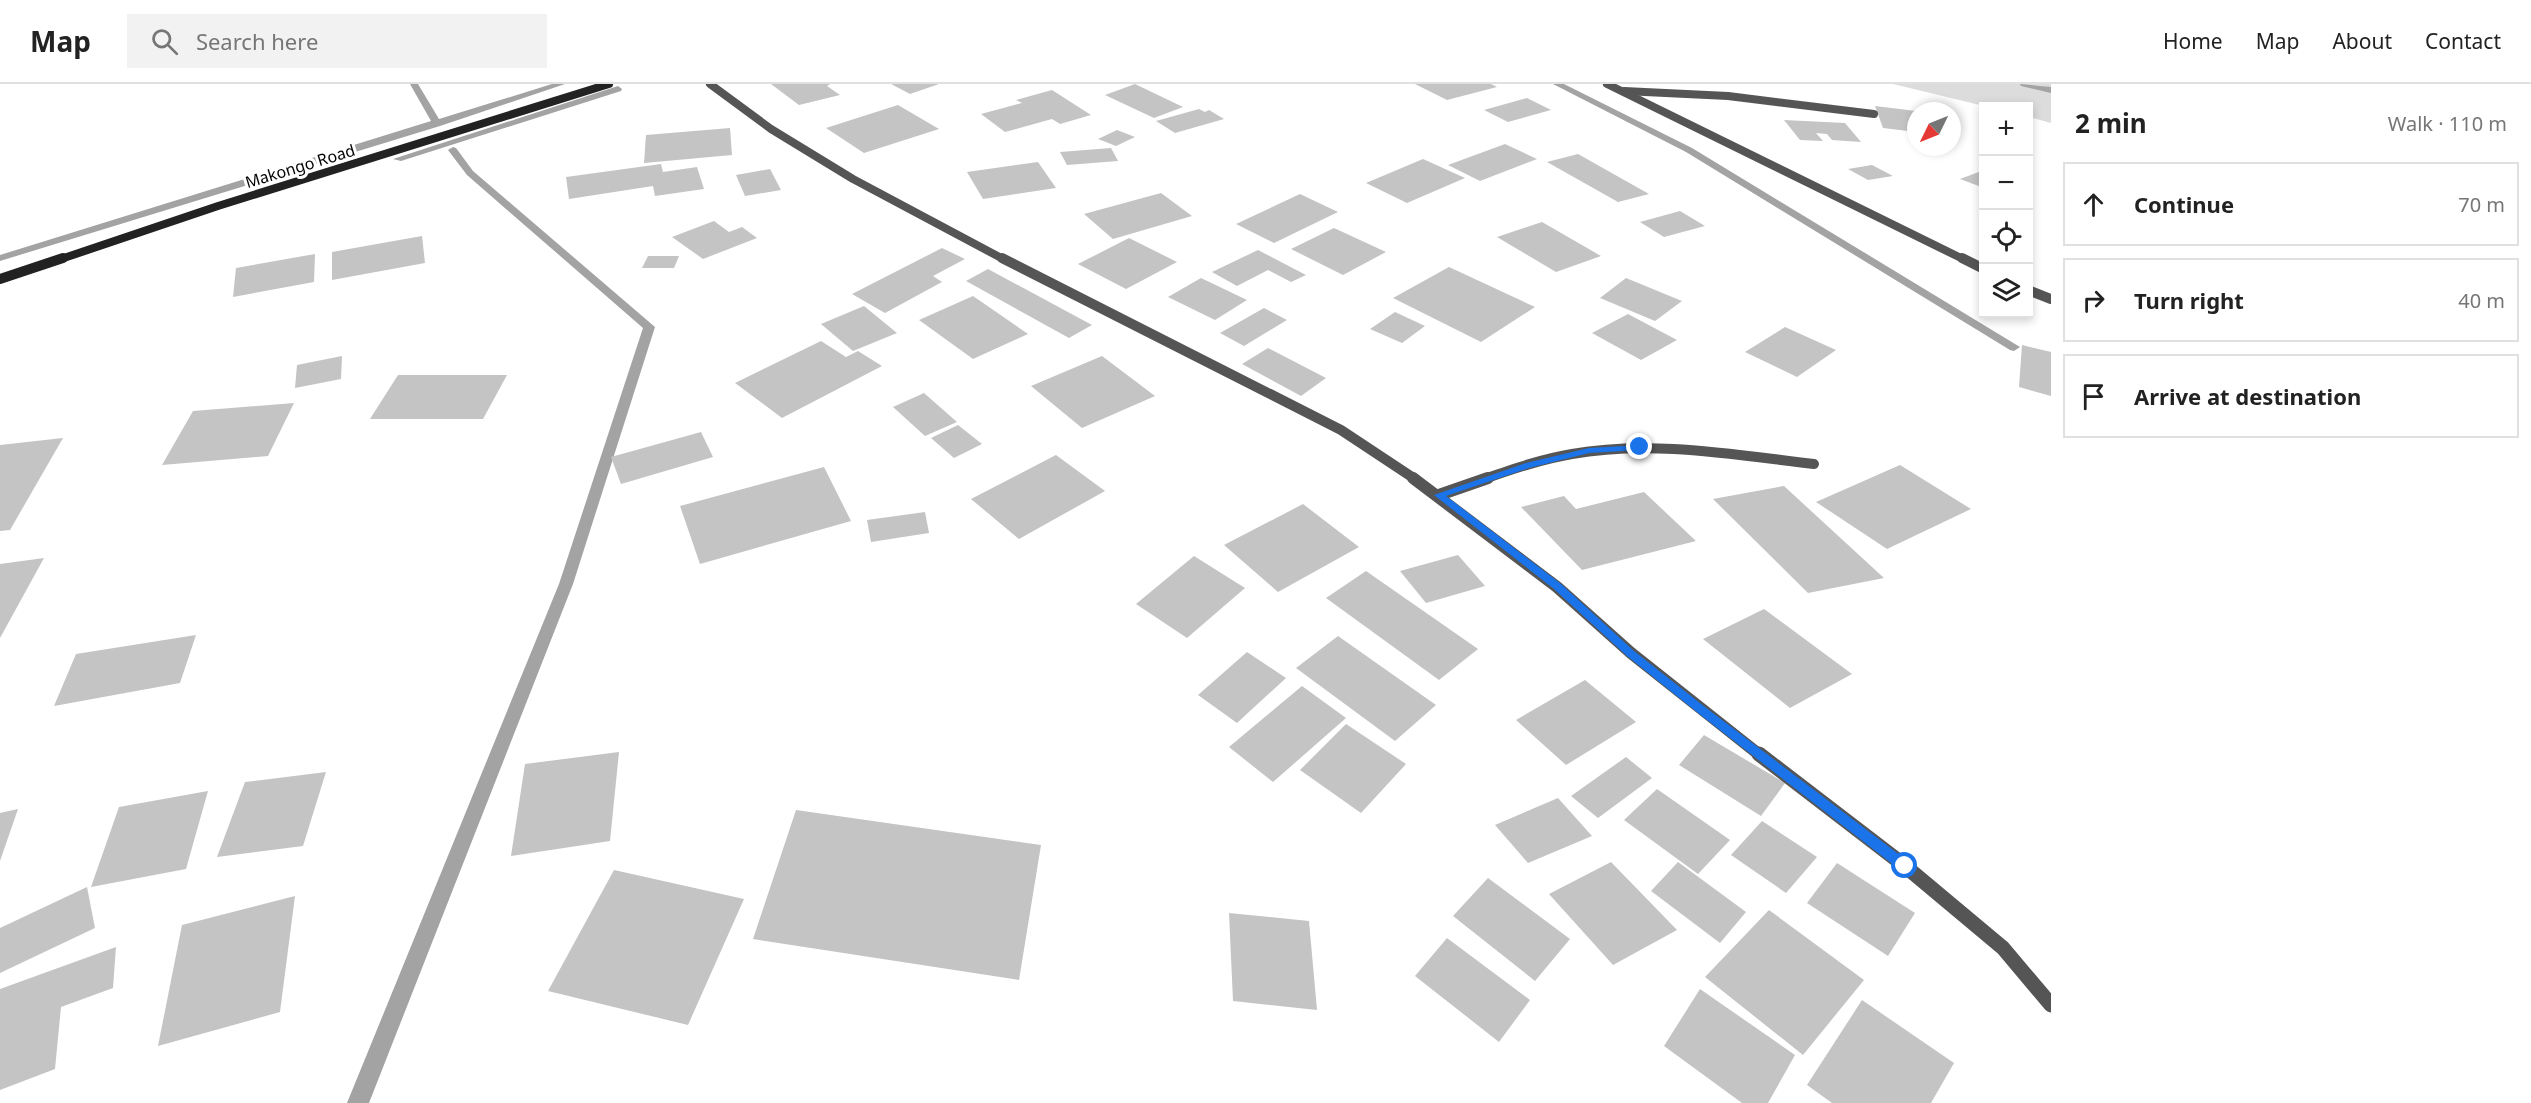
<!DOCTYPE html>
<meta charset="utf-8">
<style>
:root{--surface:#fff;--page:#f2f2f2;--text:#222;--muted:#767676;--line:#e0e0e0}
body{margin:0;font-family:"Noto Sans",sans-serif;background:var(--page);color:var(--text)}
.controls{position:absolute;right:18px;top:18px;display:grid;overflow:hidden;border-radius:0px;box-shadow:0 3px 9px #0003}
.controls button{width:54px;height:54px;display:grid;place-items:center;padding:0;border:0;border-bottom:2px solid var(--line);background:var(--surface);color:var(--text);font:30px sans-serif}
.compass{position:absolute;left:1907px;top:18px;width:54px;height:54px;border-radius:50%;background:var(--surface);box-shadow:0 3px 9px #0003;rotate:227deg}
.stop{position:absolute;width:18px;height:18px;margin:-14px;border:4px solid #1a73e8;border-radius:50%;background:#fff}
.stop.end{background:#1a73e8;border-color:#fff;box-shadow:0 2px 6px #0008}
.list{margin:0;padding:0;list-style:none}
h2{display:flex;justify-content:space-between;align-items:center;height:78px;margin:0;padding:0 24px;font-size:26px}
h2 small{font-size:20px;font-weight:400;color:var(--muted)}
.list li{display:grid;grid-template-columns:39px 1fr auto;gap:18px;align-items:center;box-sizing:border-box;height:84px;margin:0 12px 12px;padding:0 12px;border:2px solid var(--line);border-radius:0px}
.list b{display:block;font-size:22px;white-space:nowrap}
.list em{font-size:20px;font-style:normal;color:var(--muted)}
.icon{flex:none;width:33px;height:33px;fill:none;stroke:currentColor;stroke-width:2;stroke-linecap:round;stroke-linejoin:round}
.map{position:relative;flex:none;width:2051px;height:1019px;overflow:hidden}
header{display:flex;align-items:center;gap:36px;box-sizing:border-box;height:84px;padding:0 30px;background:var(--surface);border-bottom:2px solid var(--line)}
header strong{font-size:28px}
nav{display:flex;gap:33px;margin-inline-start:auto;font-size:21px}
.search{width:420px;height:54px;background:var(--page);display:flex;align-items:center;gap:15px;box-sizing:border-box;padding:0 21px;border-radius:0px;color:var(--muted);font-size:22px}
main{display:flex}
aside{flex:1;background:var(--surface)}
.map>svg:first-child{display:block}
.green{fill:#dcdcdc}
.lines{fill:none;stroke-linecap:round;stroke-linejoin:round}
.stream{fill:#a3a3a3;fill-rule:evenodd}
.building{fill:#c4c4c4}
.street-far3{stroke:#555;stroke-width:8}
.street-far2{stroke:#555;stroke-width:10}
.street-far1{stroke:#555;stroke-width:12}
.street{stroke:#555;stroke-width:15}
.secondary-far1{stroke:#222;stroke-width:8}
.secondary{stroke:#222;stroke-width:10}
.route{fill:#1a73e8}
.labels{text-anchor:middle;stroke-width:6;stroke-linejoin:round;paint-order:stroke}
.far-street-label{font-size:16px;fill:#000;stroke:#fff}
</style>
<header>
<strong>Map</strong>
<div class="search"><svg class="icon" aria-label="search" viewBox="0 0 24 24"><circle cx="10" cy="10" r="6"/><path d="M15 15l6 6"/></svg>Search here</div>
<nav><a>Home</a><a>Map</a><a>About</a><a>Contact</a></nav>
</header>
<main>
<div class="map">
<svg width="2051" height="1019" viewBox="0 0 2051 1019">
<rect width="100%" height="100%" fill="#fff"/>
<path class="green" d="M1893 0H2051V39L2029 33 2028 22H1984Z"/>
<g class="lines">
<g class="stream">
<path d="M410 0H418L439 35 552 0H565L440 42 0 177V171L431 37Z"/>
<path d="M1553 0H1564L1692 64 2020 263 2014 267 2010 266 1686 68Z"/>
<path d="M2020 0 2051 3V9L2021 2Z"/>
<path d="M618 2 622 5 621 7 401 77 393 75Z"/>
<path d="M453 63 456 64 473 87 655 243 573 500 369 1019H347L559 500 643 244 467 91 448 66Z"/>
</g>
</g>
<g class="building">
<path d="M771 0H830L827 2 840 11 799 21Z"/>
<path d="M891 0H939L910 10Z"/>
<path d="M1135 0 1183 23 1154 34 1105 11Z"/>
<path d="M1415 0H1491L1497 3 1447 16Z"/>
<path d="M1052 6 1091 31 1060 40 1052 35 1005 48 981 30 1022 19 1016 16Z"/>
<path d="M1527 14 1551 26 1508 38 1484 26Z"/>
<path d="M898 21 939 45 864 69 826 44Z"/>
<path d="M1875 22 1916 27V35H1911L1916 41V48L1883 44Z"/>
<path d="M1199 25 1205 28 1209 26 1224 35 1175 49 1156 37Z"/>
<path d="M1784 36 1845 39 1861 58 1832 56 1827 50 1816 49 1823 57 1800 56Z"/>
<path d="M730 44 732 71 644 79 646 51Z"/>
<path d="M1117 46 1135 53 1116 62 1098 55Z"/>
<path d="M1505 60 1537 75 1480 97 1448 81Z"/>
<path d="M1111 64 1118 77 1067 81 1060 68Z"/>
<path d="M1578 70 1649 110 1618 118 1547 78Z"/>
<path d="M1423 75 1465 94 1407 119 1366 99Z"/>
<path d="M1038 78 1056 104 983 115 967 88Z"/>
<path d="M661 80 663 88 697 83 704 105 655 112 653 102 569 115 566 93Z"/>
<path d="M1872 81 1893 92 1868 96 1848 85Z"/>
<path d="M770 85 781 106 745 112 736 91Z"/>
<path d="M1984 86V104L1960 95Z"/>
<path d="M1161 109 1192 132 1113 155 1084 130Z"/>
<path d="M1300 110 1338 128 1274 159 1236 140Z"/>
<path d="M1680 127 1705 142 1664 153 1640 138Z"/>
<path d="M714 137 729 148 742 143 757 154 703 175 672 153Z"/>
<path d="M1542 138 1601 172 1556 188 1497 153Z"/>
<path d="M1334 144 1386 168 1343 191 1291 165Z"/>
<path d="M422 152 425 179 332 196V168Z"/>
<path d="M1129 154 1177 178 1126 205 1078 180Z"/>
<path d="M942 164 965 175 933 192 942 198 885 229 852 210Z"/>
<path d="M1258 166 1306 191 1291 198 1268 186 1237 202 1212 188Z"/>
<path d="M315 170 314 198 233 213 236 184Z"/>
<path d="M648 172H679L674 184H642Z"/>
<path d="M1449 183 1535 223 1481 258 1393 214Z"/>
<path d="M988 185 1092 241 1069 254 966 197Z"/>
<path d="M1201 194 1247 216 1215 236 1168 213Z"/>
<path d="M1626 194 1682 217 1655 237 1600 214Z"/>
<path d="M973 212 1028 250 973 275 919 236Z"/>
<path d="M864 222 897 249 853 267 821 240Z"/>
<path d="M1264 224 1287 236 1244 262 1220 249Z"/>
<path d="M1395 228 1425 242 1402 259 1370 245Z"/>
<path d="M1628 230 1677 256 1641 276 1592 249Z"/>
<path d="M1785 243 1836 266 1797 293 1745 268Z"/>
<path d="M821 257 846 273 858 267 882 282 782 334 735 299Z"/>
<path d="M2022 261 2051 268V312L2019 303Z"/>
<path d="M1268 264 1326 294 1301 312 1242 280Z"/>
<path d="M342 272 341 295 295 304 297 281Z"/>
<path d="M1102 272 1155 312 1082 344 1031 302Z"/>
<path d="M398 291H507L483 335H370Z"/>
<path d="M924 309 957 338 925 352 893 323Z"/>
<path d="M294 319 268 372 162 381 193 327Z"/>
<path d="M958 341 982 360 954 374 931 354Z"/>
<path d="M701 348 713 373 621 400 611 373Z"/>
<path d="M63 354 10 446 0 447V361Z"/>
<path d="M1056 371 1105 407 1019 455 971 415Z"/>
<path d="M1900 381 1971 425 1887 465 1816 418Z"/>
<path d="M824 383 851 437 700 480 680 422Z"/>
<path d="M1784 402 1884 494 1808 509 1713 415Z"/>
<path d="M1644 408 1696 457 1582 486 1521 423 1564 412 1576 425Z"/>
<path d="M1303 420 1359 463 1278 508 1224 461Z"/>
<path d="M925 428 929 449 871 458 867 436Z"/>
<path d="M1458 471 1485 502 1426 519 1400 487Z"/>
<path d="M1194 472 1245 504 1187 554 1136 520Z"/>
<path d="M44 474 0 554V480Z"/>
<path d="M1366 487 1478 565 1439 596 1326 514Z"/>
<path d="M1764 525 1852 590 1790 624 1703 555Z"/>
<path d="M196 551 180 599 54 622 76 570Z"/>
<path d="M1338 552 1436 621 1395 657 1296 584Z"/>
<path d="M1247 568 1286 594 1237 639 1198 611Z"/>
<path d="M1585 596 1636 638 1566 681 1516 636Z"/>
<path d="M1302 602 1346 634 1273 698 1229 663Z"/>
<path d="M1346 640 1406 680 1361 729 1300 686Z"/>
<path d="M1704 651 1785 699 1761 732 1679 681Z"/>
<path d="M619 668 610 757 511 772 525 680Z"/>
<path d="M1626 673 1652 694 1598 734 1571 712Z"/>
<path d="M326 688 303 762 217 773 245 698Z"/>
<path d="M1657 705 1730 756 1698 790 1624 736Z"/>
<path d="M208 707 186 785 91 803 119 723Z"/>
<path d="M1558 714 1592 752 1528 779 1495 741Z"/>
<path d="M18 725 0 777V729Z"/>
<path d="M796 726 1041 761 1019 896 753 855Z"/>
<path d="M1762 737 1817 773 1786 809 1731 771Z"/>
<path d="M1611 778 1677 846 1613 881 1549 810Z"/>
<path d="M1678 778 1746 828 1720 859 1651 807Z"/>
<path d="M1837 779 1915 829 1888 872 1807 819Z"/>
<path d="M614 786 744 815 688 941 548 907Z"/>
<path d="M1488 794 1570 855 1535 897 1453 832Z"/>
<path d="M87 803 95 844 0 889V844Z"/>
<path d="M295 812 280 928 158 962 182 841Z"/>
<path d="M1769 826 1864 896 1803 971 1705 893Z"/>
<path d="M1229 829 1309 837 1317 926 1233 917Z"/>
<path d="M1447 854 1530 916 1499 958 1415 892Z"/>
<path d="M116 863 113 904 61 923 55 985 0 1006V905Z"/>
<path d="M1700 905 1795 971 1768 1019H1742L1664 962Z"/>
<path d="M1862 916 1954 979 1931 1019H1832L1807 1001Z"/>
</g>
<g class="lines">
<g class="street-far3">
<path d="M710 0 771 45 853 95 1005 176"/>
<path d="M1607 0 1965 176"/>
<path d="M1624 7 1728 12 1874 30"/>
</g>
<g class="street-far2">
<path d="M1002 174 1341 346 1415 395"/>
<path d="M1962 174 1984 185"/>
<path d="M2028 206 2051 215"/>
<path d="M1484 395C1513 385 1542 375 1572 370 1652 356 1735 371 1814 380"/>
</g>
<g class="street-far1">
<path d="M1413 394 1557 503 1631 569 1761 672"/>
<path d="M1439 411 1488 394"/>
</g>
<path class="street" d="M1759 670 1905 782 2003 864 2051 921"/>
<path class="secondary-far1" d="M58 176 218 122 609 0"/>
<path class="secondary" d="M0 195 63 174"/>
</g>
<path class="route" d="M1643 361 1640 366 1589 369 1529 384 1446 412 1561 500 1634 567 1705 623 1909 778V786H1900L1698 629 1627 572 1554 505 1434 411 1526 379 1589 364Z"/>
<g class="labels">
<g class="far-street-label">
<text transform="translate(300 82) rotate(-17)" y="6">Makongo Road</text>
</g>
</g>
</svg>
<div class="controls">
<button>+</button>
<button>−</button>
<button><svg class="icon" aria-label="locate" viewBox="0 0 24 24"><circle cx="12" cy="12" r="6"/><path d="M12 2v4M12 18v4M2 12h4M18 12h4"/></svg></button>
<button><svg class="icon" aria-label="layers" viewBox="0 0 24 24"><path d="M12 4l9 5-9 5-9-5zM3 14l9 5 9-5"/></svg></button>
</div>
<svg class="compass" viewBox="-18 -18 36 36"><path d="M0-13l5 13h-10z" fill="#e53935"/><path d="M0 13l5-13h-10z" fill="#767676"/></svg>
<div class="stop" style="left:1905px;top:782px"></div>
<div class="stop end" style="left:1640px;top:363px"></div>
</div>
<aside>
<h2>2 min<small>Walk · 110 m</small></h2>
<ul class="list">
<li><svg class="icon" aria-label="ahead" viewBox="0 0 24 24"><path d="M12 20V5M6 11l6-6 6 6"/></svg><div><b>Continue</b></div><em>70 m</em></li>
<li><svg class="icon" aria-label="right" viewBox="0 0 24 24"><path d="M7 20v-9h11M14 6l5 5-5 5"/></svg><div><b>Turn right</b></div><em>40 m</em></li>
<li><svg class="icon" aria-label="arrive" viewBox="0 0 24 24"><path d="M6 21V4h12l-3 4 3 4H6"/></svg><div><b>Arrive at destination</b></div></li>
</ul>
</aside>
</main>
